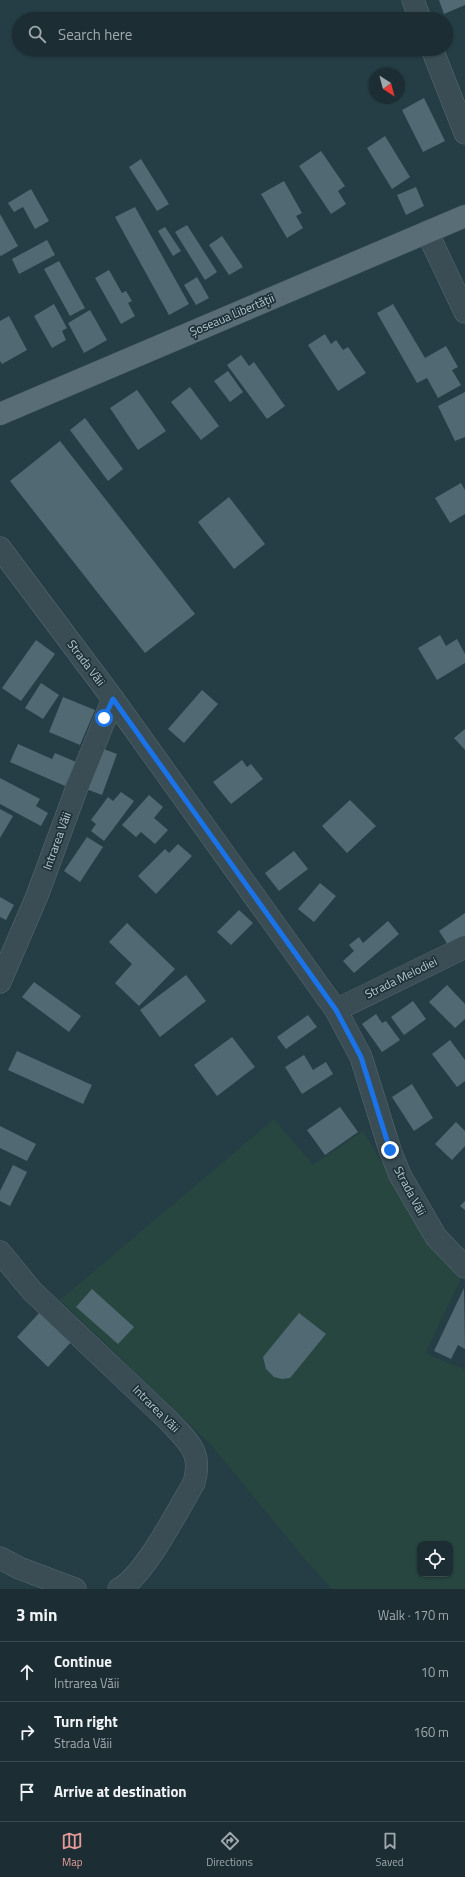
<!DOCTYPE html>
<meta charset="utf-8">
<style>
:root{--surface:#1c2e34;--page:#25363c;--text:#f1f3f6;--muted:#a0a8ac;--line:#3a4a4f;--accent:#e69b98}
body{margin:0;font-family:"Titillium Web",sans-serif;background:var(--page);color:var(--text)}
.controls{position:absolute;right:12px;bottom:12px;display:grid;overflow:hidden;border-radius:8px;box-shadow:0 1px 3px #0004}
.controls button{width:36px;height:36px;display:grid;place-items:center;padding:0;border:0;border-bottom:1px solid var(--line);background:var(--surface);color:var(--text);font:20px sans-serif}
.compass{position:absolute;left:369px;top:68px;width:36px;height:36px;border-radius:50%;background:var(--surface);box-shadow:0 1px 3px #0004;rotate:144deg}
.stop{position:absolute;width:12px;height:12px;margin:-9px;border:3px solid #1a73e8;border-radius:50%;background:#fff}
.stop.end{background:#1a73e8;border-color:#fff;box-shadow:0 1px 4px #0008}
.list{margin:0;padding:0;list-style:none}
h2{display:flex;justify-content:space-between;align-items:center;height:52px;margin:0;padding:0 16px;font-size:17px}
h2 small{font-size:13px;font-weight:400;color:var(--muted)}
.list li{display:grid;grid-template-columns:26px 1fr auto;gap:12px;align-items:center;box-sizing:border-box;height:60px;padding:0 16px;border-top:1px solid var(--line)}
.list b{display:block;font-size:15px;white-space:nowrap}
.list p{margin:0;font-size:13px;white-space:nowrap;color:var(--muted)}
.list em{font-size:13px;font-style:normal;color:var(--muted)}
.icon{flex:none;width:22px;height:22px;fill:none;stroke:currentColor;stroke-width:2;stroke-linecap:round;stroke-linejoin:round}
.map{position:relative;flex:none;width:465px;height:1589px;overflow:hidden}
.search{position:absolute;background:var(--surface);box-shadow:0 1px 3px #0004;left:12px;right:12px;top:12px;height:44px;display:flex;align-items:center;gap:10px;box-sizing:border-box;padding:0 14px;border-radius:22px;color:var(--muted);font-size:15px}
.sheet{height:232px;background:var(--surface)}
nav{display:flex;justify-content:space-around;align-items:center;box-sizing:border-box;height:56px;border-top:1px solid var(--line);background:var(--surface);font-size:11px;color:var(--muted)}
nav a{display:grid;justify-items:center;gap:2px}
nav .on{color:var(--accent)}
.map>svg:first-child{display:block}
.green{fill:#274640;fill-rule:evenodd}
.building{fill:#516973}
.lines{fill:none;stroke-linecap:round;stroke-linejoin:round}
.minor-casing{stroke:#586a72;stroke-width:23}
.major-casing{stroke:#465961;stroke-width:23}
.minor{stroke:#3a4d55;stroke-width:22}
.major{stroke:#586d75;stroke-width:22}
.route{stroke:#1a73e8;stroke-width:5}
.labels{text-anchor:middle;stroke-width:3.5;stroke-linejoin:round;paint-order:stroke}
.street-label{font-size:12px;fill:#b8c7ce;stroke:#1e323a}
</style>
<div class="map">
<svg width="465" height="1589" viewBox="0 0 465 1589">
<rect width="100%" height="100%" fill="#253d45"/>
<path class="green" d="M274 1119 313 1165 363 1131 424 1233 462 1277 425 1353 465 1370V1589H332L303 1557 211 1445 60 1300ZM420 1544H450V1574H420Z"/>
<g class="building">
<path d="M439 0H465V5L444 14Z"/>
<path d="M424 98 445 141 423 152 402 110Z"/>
<path d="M385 136 410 177 392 189 367 148Z"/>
<path d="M321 151 345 186 338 191 346 204 331 214 299 166Z"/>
<path d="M141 159 169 204 157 211 129 167Z"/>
<path d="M284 181 302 213 296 216 303 228 287 238 261 194Z"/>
<path d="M416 187 424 206 406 215 397 195Z"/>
<path d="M31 189 49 221 35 229 23 207 14 212 8 203Z"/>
<path d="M135 207 189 304 169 315 115 217Z"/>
<path d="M0 214 18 246 1 256 0 255Z"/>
<path d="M187 225 217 272 205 280 175 232Z"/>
<path d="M165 227 181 251 173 256 158 231Z"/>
<path d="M222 236 243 267 229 275 209 245Z"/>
<path d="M47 240 55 255 19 274 12 259Z"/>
<path d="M59 261 85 308 70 316 44 269Z"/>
<path d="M109 270 122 293 126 291 132 301 128 303 135 316 121 324 95 278Z"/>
<path d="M197 277 209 298 196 305 184 285Z"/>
<path d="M54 304 67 328 62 331 66 340 52 348 34 316Z"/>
<path d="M393 304 425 358 446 346 458 367 452 370 461 385 438 398 427 378 417 383 377 313Z"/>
<path d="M90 310 107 340 84 353 68 323Z"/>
<path d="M9 316 27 350 2 364 0 361V321Z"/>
<path d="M325 334 331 344 336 340 343 350 348 347 366 373 338 391 308 345Z"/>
<path d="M241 355 249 366 254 362 285 406 267 419 227 365Z"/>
<path d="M228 371 243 392 230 402 214 381Z"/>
<path d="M190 387 219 426 201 440 171 402Z"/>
<path d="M137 390 166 431 138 450 110 408Z"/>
<path d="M465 392V437L455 441 438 406Z"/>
<path d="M85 418 123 469 108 481 70 430Z"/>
<path d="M60 441 195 614 145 653 10 481Z"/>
<path d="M461 483 465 490V514L450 523 435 498Z"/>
<path d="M229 497 265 544 234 569 198 522Z"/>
<path d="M440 635 446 646 457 639 465 654V663L437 680 418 648Z"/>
<path d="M36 640 55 654 21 701 2 688Z"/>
<path d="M41 683 59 695 43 719 25 708Z"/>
<path d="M202 690 218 704 184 743 168 729Z"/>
<path d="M63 697 95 710 80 745 49 732Z"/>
<path d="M465 729V750L454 738Z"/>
<path d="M18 744 52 759 55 753 76 762 65 786 10 762Z"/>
<path d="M101 748 117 754 102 795 86 789Z"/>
<path d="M242 760 247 767 251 764 263 779 231 804 213 782Z"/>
<path d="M0 778 40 799 36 806 48 813 41 826 0 804Z"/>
<path d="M121 792 134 801 104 841 91 831 96 824 91 820 108 797 113 801Z"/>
<path d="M149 795 163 807 154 818 168 830 155 844 141 832 136 837 122 825Z"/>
<path d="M350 800 376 826 347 853 322 826Z"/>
<path d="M0 809 13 816 0 838Z"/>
<path d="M87 837 103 847 80 882 64 871Z"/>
<path d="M178 844 192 856 156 894 138 876 165 849 169 853Z"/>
<path d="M294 851 308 869 279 891 265 873Z"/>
<path d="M320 883 336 896 314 922 298 909Z"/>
<path d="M0 897 14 905 6 920 0 917Z"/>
<path d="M239 910 253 923 231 945 217 932Z"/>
<path d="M465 913V938L450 948 439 931Z"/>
<path d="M388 921 399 934 354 973 343 961 354 951 349 945 359 937 363 943Z"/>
<path d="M127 923 175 969 139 1006 115 983 132 964 109 942Z"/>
<path d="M186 975 206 1001 160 1037 140 1010Z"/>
<path d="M34 982 81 1016 69 1032 22 997Z"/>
<path d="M447 985 465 1004V1019L455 1028 429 1002Z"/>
<path d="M413 1001 426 1019 404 1035 391 1017Z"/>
<path d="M376 1014 382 1023 386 1021 400 1040 382 1052 362 1024Z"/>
<path d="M308 1015 317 1027 286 1049 277 1037Z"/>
<path d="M232 1037 255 1067 217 1096 194 1065Z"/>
<path d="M450 1040 465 1060V1081L457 1087 432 1054Z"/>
<path d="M17 1051 92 1085 83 1104 8 1070Z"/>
<path d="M304 1055 313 1070 326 1062 333 1074 302 1094 285 1067Z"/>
<path d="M412 1084 433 1118 414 1131 392 1097Z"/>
<path d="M340 1107 358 1132 325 1155 307 1130Z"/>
<path d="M456 1122 465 1131V1146L452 1160 435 1144Z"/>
<path d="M0 1126 36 1144 27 1161 0 1148Z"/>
<path d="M13 1165 27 1172 10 1206 0 1201V1191Z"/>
<path d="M465 1201V1210L460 1206Z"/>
<path d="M464 1288 465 1349 458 1345 451 1359 434 1351Z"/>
<path d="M92 1289 134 1327 118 1344 76 1307Z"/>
<path d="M41 1311 73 1340 48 1367 17 1337Z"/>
<path d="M299 1313 326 1334 290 1378 282 1379 274 1377 266 1369 263 1357Z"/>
</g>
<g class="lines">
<defs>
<g id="minor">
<path d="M413 0 420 19"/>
<path d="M432 49 465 133"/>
<path d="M427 232 465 312"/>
<path d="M0 548 113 699 336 1010 361 1057 390 1150 400 1175 436 1237 465 1267"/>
<path d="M0 982 37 896 76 790 113 699"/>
<path d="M336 1010 465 947"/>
<path d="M0 1252 32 1291 168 1420C188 1442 203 1451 194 1483 178 1509 145 1576 119 1589"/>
<path d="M0 1558 19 1568 75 1589"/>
</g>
<path id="major" d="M0 414 465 216"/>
</defs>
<use href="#minor" class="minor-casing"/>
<use href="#major" class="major-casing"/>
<use href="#minor" class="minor"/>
<use href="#major" class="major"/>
</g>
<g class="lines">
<path class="route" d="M104 718 113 699 336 1010 361 1057 390 1150"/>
</g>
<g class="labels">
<g class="street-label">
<text transform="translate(232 315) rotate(-23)" y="4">Șoseaua Libertății</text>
<text transform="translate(86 663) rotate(53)" y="4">Strada Văii</text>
<text transform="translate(57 841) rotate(-70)" y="4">Intrarea Văii</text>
<text transform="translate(401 978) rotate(-26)" y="4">Strada Melodiei</text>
<text transform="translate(410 1191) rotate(62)" y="4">Strada Văii</text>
<text transform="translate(156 1409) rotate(45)" y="4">Intrarea Văii</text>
</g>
</g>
</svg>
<div class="controls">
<button><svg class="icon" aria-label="locate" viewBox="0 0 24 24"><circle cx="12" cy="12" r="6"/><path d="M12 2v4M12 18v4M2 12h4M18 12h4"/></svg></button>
</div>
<svg class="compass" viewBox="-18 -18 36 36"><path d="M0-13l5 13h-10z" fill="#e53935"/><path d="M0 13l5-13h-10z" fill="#a0a8ac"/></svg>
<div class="stop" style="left:104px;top:718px"></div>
<div class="stop end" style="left:390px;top:1150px"></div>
<div class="search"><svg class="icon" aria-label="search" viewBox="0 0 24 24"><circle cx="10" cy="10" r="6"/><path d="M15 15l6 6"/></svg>Search here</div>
</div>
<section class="sheet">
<h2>3 min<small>Walk · 170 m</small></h2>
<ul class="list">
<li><svg class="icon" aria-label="ahead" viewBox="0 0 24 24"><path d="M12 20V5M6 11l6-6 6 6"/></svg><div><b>Continue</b><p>Intrarea Văii</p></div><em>10 m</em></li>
<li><svg class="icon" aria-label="right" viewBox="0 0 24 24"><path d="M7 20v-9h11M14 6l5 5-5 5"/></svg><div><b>Turn right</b><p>Strada Văii</p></div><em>160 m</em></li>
<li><svg class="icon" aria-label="arrive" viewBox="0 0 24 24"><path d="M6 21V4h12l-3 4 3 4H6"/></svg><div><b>Arrive at destination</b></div></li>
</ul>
</section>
<nav>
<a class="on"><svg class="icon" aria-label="map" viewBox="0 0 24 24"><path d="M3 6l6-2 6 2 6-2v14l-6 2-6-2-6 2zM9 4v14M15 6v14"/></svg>Map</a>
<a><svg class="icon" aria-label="directions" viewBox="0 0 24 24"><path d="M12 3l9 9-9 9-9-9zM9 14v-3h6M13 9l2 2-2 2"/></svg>Directions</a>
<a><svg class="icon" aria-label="saved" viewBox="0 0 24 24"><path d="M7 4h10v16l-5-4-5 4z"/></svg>Saved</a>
</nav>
